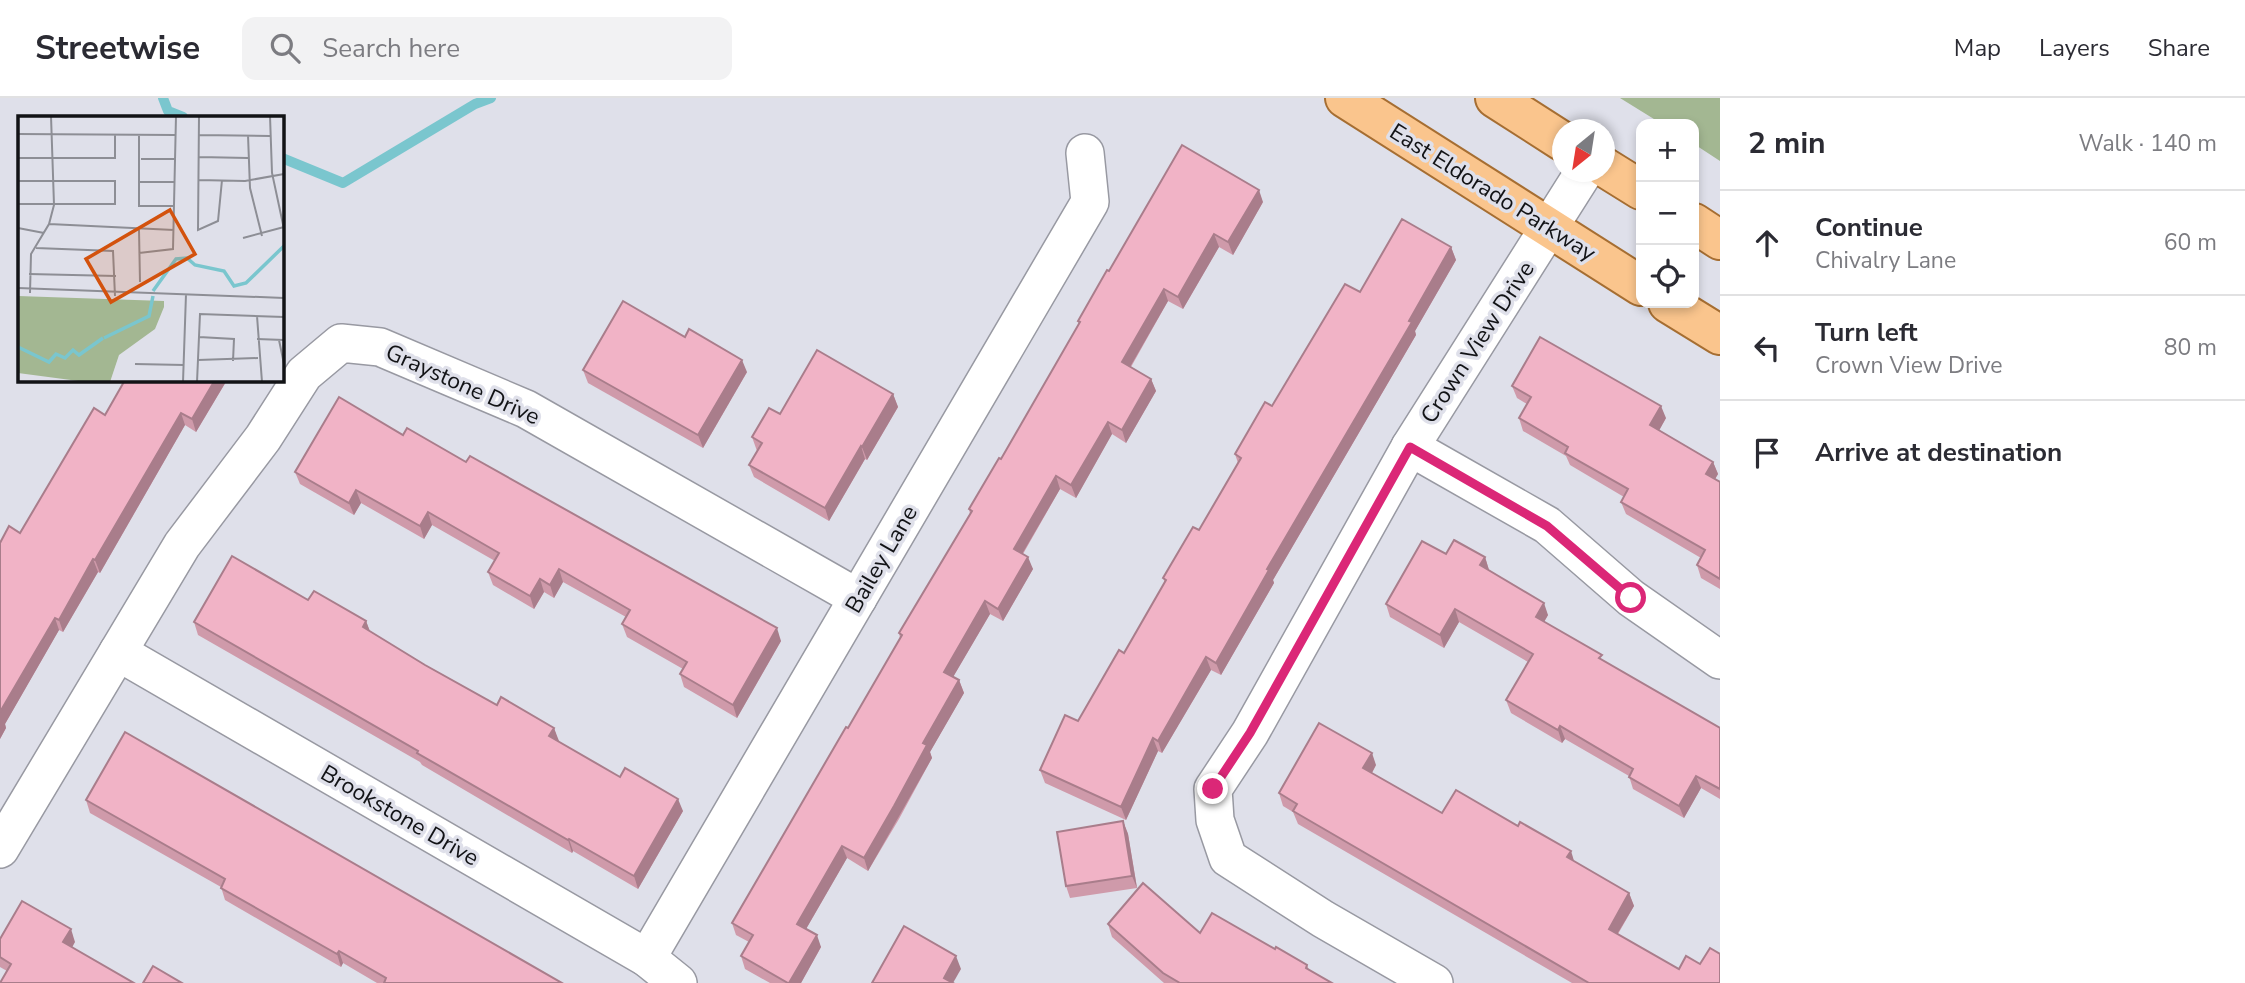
<!DOCTYPE html>
<meta charset="utf-8">
<style>
:root{--surface:#fff;--page:#f2f2f3;--text:#2b2b33;--muted:#7c7c81;--line:#e1e1e2}
body{margin:0;font-family:"Nunito Sans",sans-serif;background:var(--page);color:var(--text)}
.controls{position:absolute;right:21px;top:21px;display:grid;overflow:hidden;border-radius:14px;box-shadow:0 4px 10px #0003}
.controls button{width:63px;height:63px;display:grid;place-items:center;padding:0;border:0;border-bottom:2px solid var(--line);background:var(--surface);color:var(--text);font:35px sans-serif}
.compass{position:absolute;left:1552px;top:21px;width:63px;height:63px;border-radius:50%;background:var(--surface);box-shadow:0 4px 10px #0003;rotate:210deg}
.stop{position:absolute;width:21px;height:21px;margin:-16px;border:5px solid #db2777;border-radius:50%;background:#fff}
.stop.end{background:#db2777;border-color:#fff;box-shadow:0 2px 7px #0008}
.list{margin:0;padding:0;list-style:none}
h2{display:flex;justify-content:space-between;align-items:center;height:91px;margin:0;padding:0 28px;font-size:30px}
h2 small{font-size:23px;font-weight:400;color:var(--muted)}
.list li{display:grid;grid-template-columns:46px 1fr auto;gap:21px;align-items:center;box-sizing:border-box;height:105px;padding:0 28px;border-top:2px solid var(--line)}
.list b{display:block;font-size:26px;white-space:nowrap}
.list p{margin:0;font-size:23px;white-space:nowrap;color:var(--muted)}
.list em{font-size:23px;font-style:normal;color:var(--muted)}
.icon{flex:none;width:38px;height:38px;fill:none;stroke:currentColor;stroke-width:2;stroke-linecap:round;stroke-linejoin:round}
.map{position:relative;flex:none;width:1720px;height:885px;overflow:hidden}
header{display:flex;align-items:center;gap:42px;box-sizing:border-box;height:98px;padding:0 35px;background:var(--surface);border-bottom:2px solid var(--line)}
header strong{font-size:33px}
nav{display:flex;gap:38px;margin-inline-start:auto;font-size:24px}
.search{width:490px;height:63px;background:var(--page);display:flex;align-items:center;gap:18px;box-sizing:border-box;padding:0 24px;border-radius:14px;color:var(--muted);font-size:26px}
main{display:flex}
aside{flex:1;background:var(--surface)}
.map>svg:first-child{display:block}
.green{fill:#a3b792}
.lines{fill:none;stroke-linecap:round;stroke-linejoin:round}
.stream{stroke:#7ac6ce;stroke-width:10}
.minor-casing{stroke:#9899a2;stroke-width:40}
.primary-casing{stroke:#a66e32;stroke-width:42}
.minor{stroke:#fff;stroke-width:37}
.primary{stroke:#fac58d;stroke-width:38}
.wall{fill:#cf9aaa}
.shaded-wall{fill:#a97d8b}
.building{fill:#f1b3c6;stroke:#a97d8b;stroke-width:2}
.route{stroke:#db2777;stroke-width:9}
.labels{text-anchor:middle;stroke-width:7;stroke-linejoin:round;paint-order:stroke}
.street-label{font-size:23px;fill:#121316;stroke:#dfe0ea}
.inset-river{fill:none;stroke:#7ac6ce;stroke-width:3.5}
.inset-road{fill:none;stroke:#8d8e95;stroke-width:2}
.view{fill:#d3520d;fill-opacity:0.15;stroke:#d3520d;stroke-width:3.5}
.inset-edge{fill:none;stroke:#121316;stroke-width:3.5}
</style>
<header>
<strong>Streetwise</strong>
<div class="search"><svg class="icon" aria-label="search" viewBox="0 0 24 24"><circle cx="10" cy="10" r="6"/><path d="M15 15l6 6"/></svg>Search here</div>
<nav><a>Map</a><a>Layers</a><a>Share</a></nav>
</header>
<main>
<div class="map">
<svg width="1720" height="885" viewBox="0 0 1720 885">
<rect width="100%" height="100%" fill="#dfe0ea"/>
<path class="green" d="M1620 0H1720V63L1694 46V26H1662Z"/>
<g class="lines">
<g class="stream">
<path d="M163 0 168 13 183 19"/>
<path d="M282 60 343 85 475 6 491 0"/>
</g>
<defs>
<g id="minor">
<path d="M1410 349 1547 427 1631 500 1720 562"/>
<path d="M118 554 647 860 678 885"/>
<path d="M0 751 182 447 263 340 304 276 341 245 380 249 526 311 858 500"/>
<path d="M647 860 1090 104 1085 55"/>
<path d="M1434 885 1323 821 1228 760 1215 722 1213 691 1250 635 1410 349 1584 74"/>
</g>
<g id="primary">
<path d="M1345 0 1641 188"/>
<path d="M1495 0 1562 43"/>
<path d="M1604 69 1641 92"/>
<path d="M1694 125 1720 142"/>
<path d="M1668 205 1720 237"/>
</g>
</defs>
<use href="#minor" class="minor-casing"/>
<use href="#primary" class="primary-casing"/>
<use href="#minor" class="minor"/>
<use href="#primary" class="primary"/>
</g>
<g class="wall">
<path d="M1263 104 1233 157 1219 149 1183 211 1168 203 1131 269 1151 281 1156 293 1126 345 1112 336 1076 400 1060 391 1023 456 1033 471 1003 523 990 516 953 579 959 582 964 595 930 654 932 660 899 721 868 773 847 760 806 831 821 849 801 885H770L745 871 741 858 749 844 736 837 732 825 848 630 900 540 899 535 970 416 969 411 1001 361 1079 226 1078 223 1109 173Z"/>
<path d="M1451 149 1456 162 1415 233 1416 237 1273 482 1274 485 1221 577 1211 572 1162 655 1158 653 1126 722 1045 685 1040 672 1078 623 1124 555 1165 485 1163 480 1199 432 1238 365 1235 356 1360 194Z"/>
<path d="M583 272 747 274 703 350 588 285Z"/>
<path d="M227 282 196 334 185 327 100 475 98 474 63 534 59 532 5 626 6 630 0 641 20 435 105 317Z"/>
<path d="M1512 288 1666 320 1659 332 1713 364 1718 376 1715 381 1720 384V491L1701 480 1697 467 1701 460 1626 416 1621 404 1624 399 1570 367 1566 358 1523 333 1519 320 1527 306 1517 300Z"/>
<path d="M893 296 898 309 867 362 865 361 829 423 754 379 749 367 757 353 752 339 780 316Z"/>
<path d="M403 337 781 543 737 620 684 589 680 576 683 571 627 539 622 526 626 519 563 484 554 500 544 494 534 511 493 487 488 474 495 463 432 427 424 441 361 405 354 417 300 386 295 374Z"/>
<path d="M1446 456 1485 459 1489 472 1548 517 1544 524 1604 563 1720 630V701L1701 690 1684 720 1633 691 1629 678 1565 641 1562 645 1511 615 1506 602 1528 564 1459 524 1444 550 1390 519 1386 506Z"/>
<path d="M308 502 366 523 370 534 425 567 497 607 554 630 558 643 620 679 683 713 638 791 573 753 572 755 422 667 420 664 198 537 194 524Z"/>
<path d="M1376 667 1372 675 1442 715 1574 763 1629 795 1634 808 1618 836 1679 871 1720 885H1572L1298 726 1293 714 1283 708 1279 695Z"/>
<path d="M86 702 562 885H377L343 865 341 869 225 802 221 789 90 715Z"/>
<path d="M1123 723 1128 736 1137 790 1070 800 1066 788Z"/>
<path d="M1108 826 1200 835 1275 851 1307 867 1309 872 1332 885H1164L1112 839Z"/>
<path d="M0 841 75 844 7 873 0 869Z"/>
</g>
<g class="shaded-wall">
<path d="M1259 92 1263 104 1233 157 1228 144Z"/>
<path d="M1214 136 1219 149 1183 211 1178 199Z"/>
<path d="M1451 149 1456 162 1415 233 1416 237 1273 482 1274 485 1221 577 1216 565 1267 471Z"/>
<path d="M1164 191 1168 203 1126 276 1122 264Z"/>
<path d="M742 262 747 274 703 350 698 337Z"/>
<path d="M1151 281 1156 293 1126 345 1122 332Z"/>
<path d="M215 282H227L196 334 192 321Z"/>
<path d="M893 296 898 309 867 362 862 349Z"/>
<path d="M1661 308 1666 320 1655 340 1650 327Z"/>
<path d="M181 315 185 327 100 475 95 462Z"/>
<path d="M1108 324 1112 336 1076 400 1071 387Z"/>
<path d="M861 348 865 361 829 423 825 410Z"/>
<path d="M1713 364 1718 376 1711 388 1706 376Z"/>
<path d="M1056 378 1060 391 1018 463 1014 451Z"/>
<path d="M356 392 361 405 354 417 349 405Z"/>
<path d="M428 414 432 427 424 441 420 428Z"/>
<path d="M1028 459 1033 471 1003 523 998 511Z"/>
<path d="M1485 459 1489 472 1485 480 1480 467Z"/>
<path d="M93 461 98 474 63 534 59 522Z"/>
<path d="M559 471 563 484 554 500 550 487Z"/>
<path d="M540 481 544 494 534 511 530 498Z"/>
<path d="M985 503 990 516 949 586 944 574Z"/>
<path d="M1544 505 1548 517 1540 531 1536 519Z"/>
<path d="M1455 511 1459 524 1444 550 1440 537Z"/>
<path d="M55 520 59 532 5 626 6 630 0 641V614Z"/>
<path d="M366 523 371 536 363 529Z"/>
<path d="M777 530 781 543 737 620 733 607Z"/>
<path d="M1206 559 1211 572 1162 655 1158 643Z"/>
<path d="M959 582 964 595 930 654 932 660 868 773 864 760 923 645Z"/>
<path d="M1560 628 1565 641 1562 645 1558 632Z"/>
<path d="M554 630 559 643 554 651 549 638Z"/>
<path d="M1153 640 1158 653 1126 722 1121 709Z"/>
<path d="M1372 655 1376 667 1368 682 1363 670Z"/>
<path d="M1696 678 1701 690 1684 720 1679 708Z"/>
<path d="M678 701 683 713 638 791 634 778Z"/>
<path d="M1123 723 1128 736 1137 790 1132 778Z"/>
<path d="M569 741 573 753 572 755 568 742Z"/>
<path d="M842 748 847 760 802 838 797 826Z"/>
<path d="M1571 753 1575 766 1567 759Z"/>
<path d="M1629 795 1634 808 1613 843 1609 831Z"/>
<path d="M71 831 75 844 68 857 63 844Z"/>
<path d="M817 837 821 849 801 885H789Z"/>
<path d="M339 853 343 865 341 869 337 856Z"/>
<path d="M956 858 961 871 953 885 944 880Z"/>
</g>
<g class="building">
<path d="M1182 47 1259 92 1228 144 1214 136 1178 199 1164 191 1122 264 1151 281 1122 332 1108 324 1071 387 1056 378 1014 451 1028 459 998 511 985 503 944 574 959 582 923 645 927 647 894 708 864 760 842 748 797 826 817 837 789 885H788L741 858 753 837 732 825 846 629 848 630 902 537 899 535 972 413 969 411 999 360 1001 361 1080 224 1078 223 1107 172 1109 173Z"/>
<path d="M1402 121 1451 149 1409 223 1412 224 1267 471 1269 472 1216 565 1206 559 1158 643 1153 640 1121 709 1040 672 1065 617 1078 623 1119 552 1124 555 1166 482 1163 480 1193 429 1199 432 1241 360 1235 356 1265 304 1272 308 1345 186 1360 194Z"/>
<path d="M623 203 685 239 689 231 742 262 698 337 583 272Z"/>
<path d="M1540 239 1661 308 1650 327 1713 364 1706 376 1720 384V481L1697 467 1705 452 1621 404 1628 391 1565 355 1568 349 1519 320 1531 299 1512 288Z"/>
<path d="M817 252 893 296 862 349 861 348 825 410 749 367 762 345 752 339 769 310 780 316Z"/>
<path d="M125 282H215L192 321 181 315 95 462 93 461 59 522 55 520 0 614V445L9 428 20 435 94 310 105 317Z"/>
<path d="M339 299 403 337 407 330 466 364 470 358 777 530 733 607 680 576 687 564 622 526 630 512 559 471 550 487 540 481 530 498 488 474 499 455 428 414 420 428 356 392 349 405 295 374Z"/>
<path d="M1454 442 1485 459 1480 467 1544 505 1536 519 1602 557 1599 560 1720 630V691L1696 678 1679 708 1629 679 1633 671 1560 628 1558 632 1506 602 1533 556 1455 511 1440 537 1386 506 1422 443 1446 456Z"/>
<path d="M232 458 308 502 314 493 366 523 363 529 425 567 497 607 501 599 554 630 549 638 620 679 625 670 678 701 634 778 569 741 568 742 417 655 418 653 194 524Z"/>
<path d="M1319 625 1372 655 1363 670 1442 715 1456 692 1518 728 1520 724 1571 753 1567 759 1629 795 1609 831 1679 871 1686 858 1700 866 1710 850 1720 856V885H1589L1293 713 1297 706 1279 695Z"/>
<path d="M125 634 562 885H384L386 880 339 853 337 856 221 790 225 781 86 702Z"/>
<path d="M1123 723 1132 778 1066 788 1057 734Z"/>
<path d="M1143 785 1200 835 1212 815 1275 851 1276 849 1307 867 1306 870 1332 885H1180L1163 875 1108 826Z"/>
<path d="M22 803 71 831 63 844 134 885H0L11 866 0 859V841Z"/>
<path d="M904 828 956 858 944 880 953 885H872Z"/>
<path d="M153 868 182 885H143Z"/>
</g>
<g class="lines">
<path class="route" d="M1213 691 1250 635 1410 349 1547 428 1631 500"/>
</g>
<g class="labels">
<g class="street-label">
<text transform="translate(1493 94) rotate(32)" y="8">East Eldorado Parkway</text>
<text transform="translate(1477 244) rotate(-57)" y="8">Crown View Drive</text>
<text transform="translate(463 286) rotate(24)" y="8">Graystone Drive</text>
<text transform="translate(881 461) rotate(-60)" y="8">Bailey Lane</text>
<text transform="translate(400 717) rotate(30)" y="8">Brookstone Drive</text>
</g>
</g>
<g transform="translate(18 18)">
<rect width="266" height="266" fill="#dfe0ea"/>
<path d="M0 180 146 185V191L137 213 101 239 92 266H68L0 257Z" fill="#a3b792"/>
<path class="inset-river" d="M135 175 158 143 169 142 177 149 206 155 216 170 228 167 266 130M86 222 131 200 135 180M0 231 31 246 38 238 47 242 55 234 61 239 85 222"/>
<path class="inset-road" d="M181 0 180 114 200 105 204 64M252 0 254 57 266 113M0 18 157 19M121 19V90H156M181 19 252 20M230 19 232 72 244 120M181 41 230 42M0 42H97V19M123 43H157M180 64 227 65 266 58M0 65H97V88H0M121 66H157M31 108 156 114M0 112 26 117M121 114 122 166M225 122 266 111M18 132 95 135 97 180M121 137 155 133 158 0M11 158 98 160M0 172 266 182M12 177 13 138 31 108 36 89 33 0M239 200 244 266M181 221 216 223 215 245M239 223 266 224M261 224 266 248M180 244 240 242M117 248 166 249M165 266 168 178M179 266 182 198 266 201"/>
<path class="view" d="M152 94 177 138 93 186 68 143Z"/>
<rect width="266" height="266" class="inset-edge"/>
</g>
</svg>
<div class="controls">
<button>+</button>
<button>−</button>
<button><svg class="icon" aria-label="locate" viewBox="0 0 24 24"><circle cx="12" cy="12" r="6"/><path d="M12 2v4M12 18v4M2 12h4M18 12h4"/></svg></button>
</div>
<svg class="compass" viewBox="-18 -18 36 36"><path d="M0-13l5 13h-10z" fill="#e53935"/><path d="M0 13l5-13h-10z" fill="#7c7c81"/></svg>
<div class="stop" style="left:1631px;top:500px"></div>
<div class="stop end" style="left:1213px;top:691px"></div>
</div>
<aside>
<h2>2 min<small>Walk · 140 m</small></h2>
<ul class="list">
<li><svg class="icon" aria-label="ahead" viewBox="0 0 24 24"><path d="M12 20V5M6 11l6-6 6 6"/></svg><div><b>Continue</b><p>Chivalry Lane</p></div><em>60 m</em></li>
<li><svg class="icon" aria-label="left" viewBox="0 0 24 24"><path d="M17 20v-9H6M10 6l-5 5 5 5"/></svg><div><b>Turn left</b><p>Crown View Drive</p></div><em>80 m</em></li>
<li><svg class="icon" aria-label="arrive" viewBox="0 0 24 24"><path d="M6 21V4h12l-3 4 3 4H6"/></svg><div><b>Arrive at destination</b></div></li>
</ul>
</aside>
</main>
